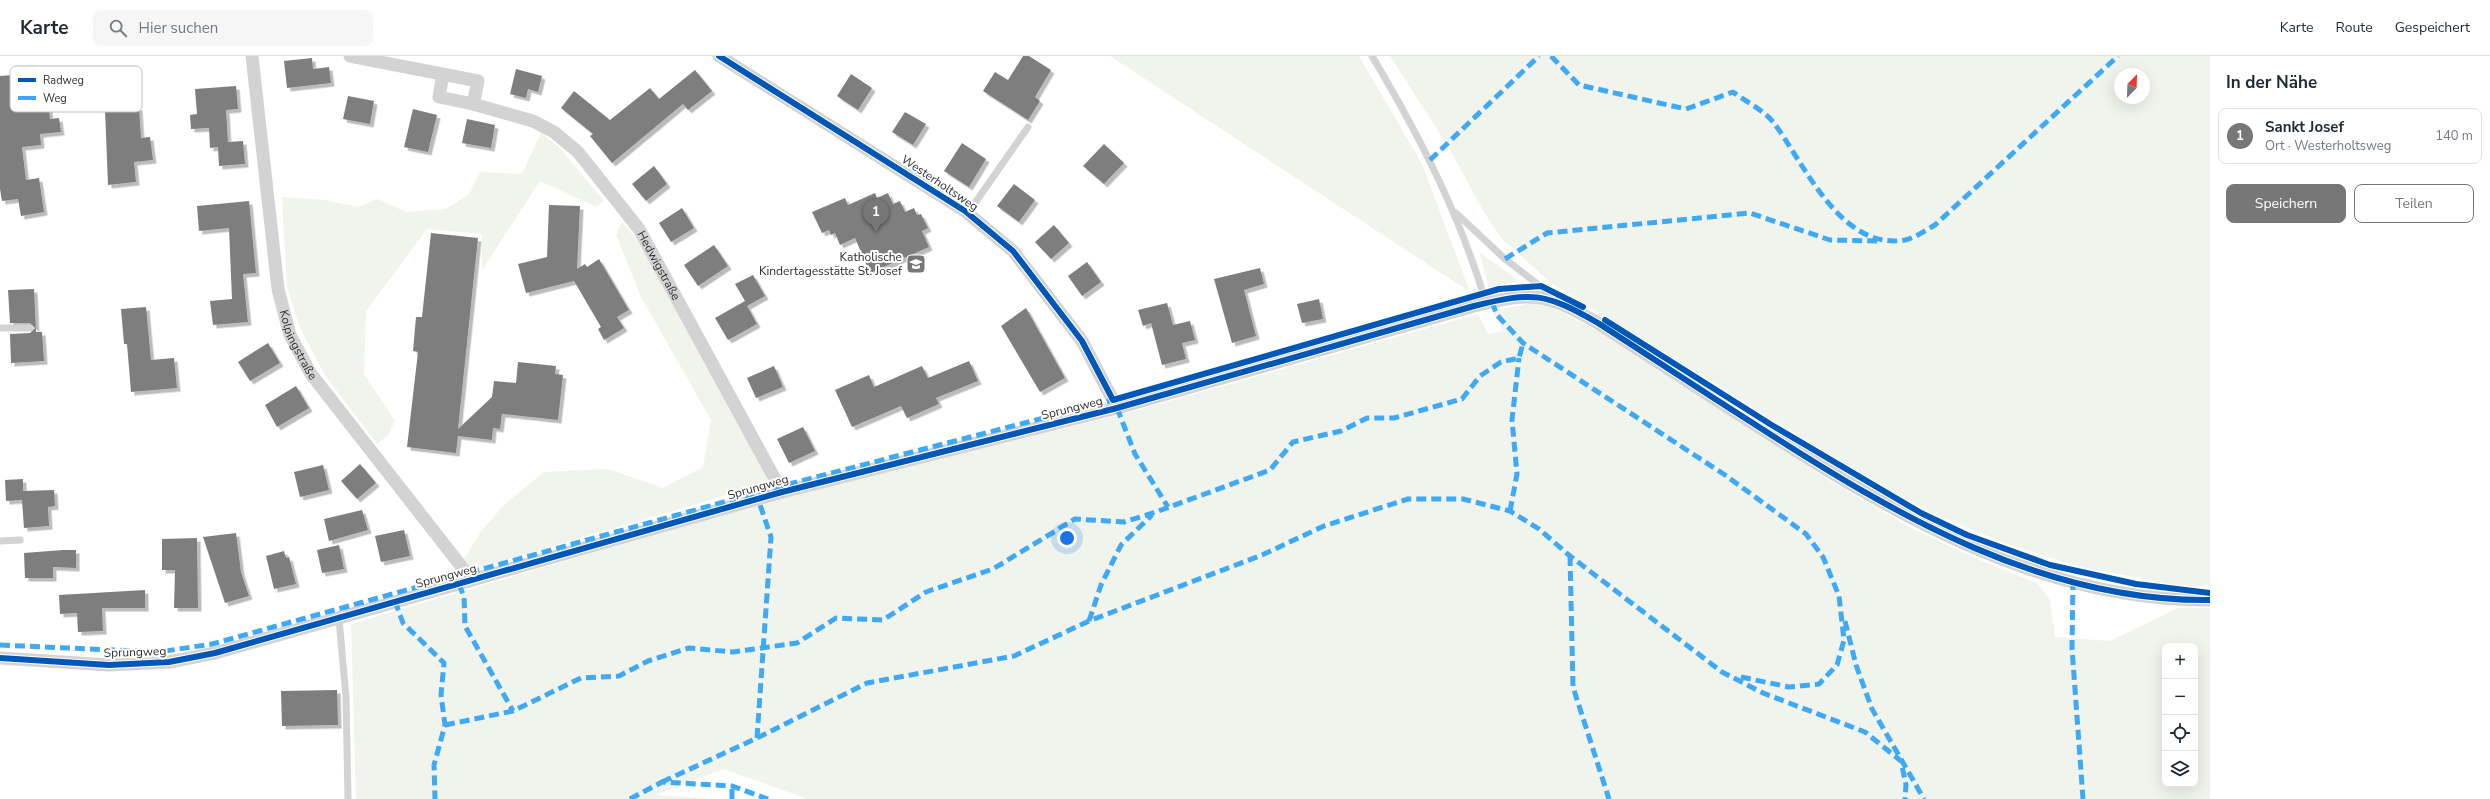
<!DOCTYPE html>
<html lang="de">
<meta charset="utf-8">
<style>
:root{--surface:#fff;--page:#f6f6f7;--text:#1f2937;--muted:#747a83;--line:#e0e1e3;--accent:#777}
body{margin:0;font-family:"Nunito Sans",sans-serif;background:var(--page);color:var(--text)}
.controls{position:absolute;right:12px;bottom:12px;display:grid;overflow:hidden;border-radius:8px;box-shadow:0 4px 16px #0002}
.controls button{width:36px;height:36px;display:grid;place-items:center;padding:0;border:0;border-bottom:1px solid var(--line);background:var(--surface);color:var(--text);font:20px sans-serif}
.compass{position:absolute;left:2114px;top:12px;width:36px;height:36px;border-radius:50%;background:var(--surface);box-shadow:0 4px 16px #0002;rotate:23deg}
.you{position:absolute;left:1067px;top:482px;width:14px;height:14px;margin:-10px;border:3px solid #fff;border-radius:50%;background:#1a73e8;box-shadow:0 0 0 6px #1a73e833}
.badge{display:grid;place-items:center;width:26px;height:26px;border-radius:50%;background:var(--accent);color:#fff;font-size:13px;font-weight:700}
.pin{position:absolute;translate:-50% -33px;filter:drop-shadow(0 1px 2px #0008)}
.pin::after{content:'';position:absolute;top:21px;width:14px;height:12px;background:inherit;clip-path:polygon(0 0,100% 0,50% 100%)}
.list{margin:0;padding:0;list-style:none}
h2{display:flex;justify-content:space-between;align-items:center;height:52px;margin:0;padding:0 16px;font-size:17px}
h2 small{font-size:13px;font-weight:400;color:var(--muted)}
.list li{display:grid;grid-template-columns:26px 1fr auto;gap:12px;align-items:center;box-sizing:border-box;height:56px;margin:0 8px 8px;padding:0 8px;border:1px solid var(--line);border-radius:8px}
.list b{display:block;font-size:15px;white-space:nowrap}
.list p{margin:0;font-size:13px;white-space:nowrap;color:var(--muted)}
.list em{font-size:13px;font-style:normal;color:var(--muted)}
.actions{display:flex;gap:8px;padding:12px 16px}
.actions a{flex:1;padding:9px 0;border:1px solid var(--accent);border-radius:8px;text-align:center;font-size:14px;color:var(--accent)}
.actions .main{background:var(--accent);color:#fff}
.icon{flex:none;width:22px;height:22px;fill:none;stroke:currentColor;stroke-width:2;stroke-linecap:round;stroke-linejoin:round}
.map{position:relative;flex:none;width:2210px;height:743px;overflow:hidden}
header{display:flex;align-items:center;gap:24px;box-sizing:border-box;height:56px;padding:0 20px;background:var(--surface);border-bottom:1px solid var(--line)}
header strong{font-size:19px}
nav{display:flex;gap:22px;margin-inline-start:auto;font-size:14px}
.search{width:280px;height:36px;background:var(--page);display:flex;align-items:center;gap:10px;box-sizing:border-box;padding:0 14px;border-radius:8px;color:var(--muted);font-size:15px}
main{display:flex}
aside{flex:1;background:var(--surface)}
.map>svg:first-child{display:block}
.green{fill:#f1f4ec;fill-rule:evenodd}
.building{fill:#7e7e7e;filter:url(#shadow)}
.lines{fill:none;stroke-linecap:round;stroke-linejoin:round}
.service{stroke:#d3d3d3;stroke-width:7}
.minor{stroke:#d3d3d3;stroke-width:13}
.quiet{stroke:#3fa9f5;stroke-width:5;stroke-dasharray:10 5;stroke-linecap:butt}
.cycleway-casing{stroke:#fff;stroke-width:8}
.cycleway{stroke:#0057b8;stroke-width:6}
.labels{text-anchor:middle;stroke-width:4;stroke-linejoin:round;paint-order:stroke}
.street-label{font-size:12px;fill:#2e2e2e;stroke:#fff}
.poi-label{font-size:12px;fill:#2e2e2e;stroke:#fff;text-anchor:end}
.key{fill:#fff;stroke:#c0c0c0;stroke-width:1}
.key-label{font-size:11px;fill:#2e2e2e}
</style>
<header>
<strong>Karte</strong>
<div class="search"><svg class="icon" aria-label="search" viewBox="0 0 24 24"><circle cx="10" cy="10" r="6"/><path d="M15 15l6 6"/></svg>Hier suchen</div>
<nav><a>Karte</a><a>Route</a><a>Gespeichert</a></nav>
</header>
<main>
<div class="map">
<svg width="2210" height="743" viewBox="0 0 2210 743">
<defs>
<filter id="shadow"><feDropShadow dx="3.5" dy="3.5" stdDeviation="0" flood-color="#0004"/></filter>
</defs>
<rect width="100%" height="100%" fill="#fff"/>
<g class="green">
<path d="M1110 0H1359L1422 108 1470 236Z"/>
<path d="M1390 0H2210V530L2186 531 2076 510 2004 487 1929 456 1850 411 1551 227 1502 183 1485 158 1449 92ZM2120 18H2144V42H2120Z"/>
<path d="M541 77 558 90 604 145 596 151 540 125 482 214V178L427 173 366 255 364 318 395 365 388 379 377 388 325 319 300 272 287 231 282 141 325 144 358 151 378 143 406 156 446 153 469 138 480 116 522 118Z"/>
<path d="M622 166 642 190 771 426 472 514 464 503 482 474 505 448 544 416 608 413 663 432 703 411 711 364 641 241 616 179Z"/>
<path d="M1479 196 1519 225 1489 232Z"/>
<path d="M1540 245 1604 278 1829 424 1911 472 1980 504 2037 527 2050 544 2055 581 2110 585 2178 552H2210V743H808L723 713 656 739 716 743H356L351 568 793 438 1116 360 1478 258 1488 278 1503 275 1492 255ZM2165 590H2195V728H2165Z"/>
</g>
<g class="building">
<path d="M1023 0H1029L1051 14 1035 41 1040 45 1028 64 983 35 995 16 1008 24Z"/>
<path d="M312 2 313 13 329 11 331 27 287 32 284 5Z"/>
<path d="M516 13 542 20 538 36 528 33 526 42 510 38Z"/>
<path d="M695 14 712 35 688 54 683 48 612 107 590 80 593 78 561 52 574 35 610 64 650 32 659 43Z"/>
<path d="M38 17 42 53 49 52 50 63 59 62 61 76 40 78 41 89 22 91 26 124 39 122 44 156 21 160 18 143 2 145 0 133V20Z"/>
<path d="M851 18 872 32 858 54 837 40Z"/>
<path d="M236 30 238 53 226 54 228 86 243 85 245 108 219 110 218 91 210 92 209 72 191 73 190 59 197 58 195 33Z"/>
<path d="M131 32 133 51H139L141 82 150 81 153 104 134 106 136 126 108 129 105 53H100L99 34Z"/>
<path d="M348 40 374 45 370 68 343 63Z"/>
<path d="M413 53 437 59 428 96 404 91Z"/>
<path d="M905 56 926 68 913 89 892 76Z"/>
<path d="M467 63 495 69 491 92 462 87Z"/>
<path d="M962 87 986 103 969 131 944 115Z"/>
<path d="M1104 88 1124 107 1104 128 1083 110Z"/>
<path d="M654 110 667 128 646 145 632 128Z"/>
<path d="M1014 128 1035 144 1019 166 997 150Z"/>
<path d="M875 137 877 142 888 137 893 148 900 145 905 156 914 152 917 159 921 158 928 172 922 175 929 191 870 217 855 182 840 189 835 177 831 179 829 174 822 177 812 156 845 142 848 149Z"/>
<path d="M249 145 256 217 243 218 248 266 213 269 210 245 232 243 229 172 199 175 197 150Z"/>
<path d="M549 149 580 150 577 213 585 208 587 211 599 203 629 254 617 261 624 272 604 284 598 273 601 271 574 225 526 237 518 208 547 201Z"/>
<path d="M682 152 694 172 671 186 659 167Z"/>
<path d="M1054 169 1069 187 1051 203 1035 186Z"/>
<path d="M431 177 478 182 458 373 492 341 494 325 516 327 518 306 556 310 555 318 563 319 558 364 502 358 500 373 493 372 492 384 458 380 456 397 407 391 418 296 413 295 416 261H422Z"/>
<path d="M714 189 728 210 698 230 684 209Z"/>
<path d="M1087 206 1101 226 1082 240 1068 220Z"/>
<path d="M1260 212 1264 228 1244 234 1256 280 1232 287 1214 223Z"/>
<path d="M753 219 765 240 747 250 745 246 757 268 728 284 715 262 745 245 735 228Z"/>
<path d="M34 233 36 276H42L44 305 11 307 10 278 30 277 35 272 30 267H10L8 234Z"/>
<path d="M1319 243 1323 263 1302 267 1297 248Z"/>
<path d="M1167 247 1173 269 1190 265 1195 284 1182 287 1186 303 1162 309 1151 267 1143 270 1138 254Z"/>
<path d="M146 251 151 304 174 302 177 332 131 336 127 288H124L121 253Z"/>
<path d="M1026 252 1065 322 1040 336 1001 270Z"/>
<path d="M268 287 280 307 250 325 238 306Z"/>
<path d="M969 305 978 325 936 342 939 348 907 362 901 350 852 371 835 334 869 319 874 331 922 310 928 322Z"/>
<path d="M774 310 783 331 756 342 747 322Z"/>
<path d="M296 330 309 352 277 371 265 349Z"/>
<path d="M803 371 815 395 789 407 777 383Z"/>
<path d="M360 408 376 427 357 443 341 425Z"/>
<path d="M323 409 329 434 300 441 294 416Z"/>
<path d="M23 423V435L54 434 55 450 48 451 49 470 24 472 22 444 6 445 5 424Z"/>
<path d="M362 454 368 474 329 485 324 463Z"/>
<path d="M404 474 410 500 381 506 375 480Z"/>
<path d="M236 477 241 516 249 540 225 547 203 481Z"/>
<path d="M197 482 198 552H174L175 514H162V483Z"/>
<path d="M339 489 344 513 322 517 317 494Z"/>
<path d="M63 494H76V512L53 511V522H25L24 497Z"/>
<path d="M284 495 286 502 289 501 296 528 274 533 266 500Z"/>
<path d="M145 534V552H102L103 575 78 576 77 557 60 558 59 539Z"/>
<path d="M337 634 338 669 282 670 281 635Z"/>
</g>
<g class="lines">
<g class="service">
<path d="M1372 0C1419 79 1460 159 1486 247"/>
<path d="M968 157 1028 71"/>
<path d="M1456 157 1505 203 1557 243"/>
<path d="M0 272H30"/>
<path d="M0 485 20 484"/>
<path d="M339 563 346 641 348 743"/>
</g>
<g class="minor">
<path id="s1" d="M252 0 278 233 290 279 311 318 472 524"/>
<path d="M350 0 478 25 473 48 439 41 443 18"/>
<path d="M719 0 965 155 1013 195 1082 285 1117 352"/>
<path id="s2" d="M473 48 533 65 554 76 578 96 639 173 782 436"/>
<path d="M0 602 109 609 169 606 215 597 782 436 1117 352 1474 250C1534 235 1545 237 1598 267 1652 302 1707 338 1762 373 1897 460 2044 546 2210 544"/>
</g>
<g class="quiet">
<path d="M1551 0 1579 29 1686 53 1733 36C1745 45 1765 55 1774 67 1805 109 1841 195 1905 184 1915 182 1926 174 1935 169L2118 0"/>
<path d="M1430 104 1539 0"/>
<path d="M1505 203 1547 177 1750 157 1830 184 1878 185"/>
<path d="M1492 246 1497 259 1523 287 1725 419 1806 478 1823 501 1839 540 1844 584 1837 609 1819 628 1789 631 1736 620"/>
<path d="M1117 352 1135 398 1168 451"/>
<path d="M1510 455 1517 418 1512 364 1519 302"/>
<path d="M1570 500 1573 631 1609 743"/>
<path d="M2073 524 2072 592 2083 743"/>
<path d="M459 528 464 541 465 570 513 655"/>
<path d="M395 545 403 567 444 607 441 639 445 669 434 709 435 743"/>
<path d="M1089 565 1101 529 1121 489 1152 459"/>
<path d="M1845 565 1856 609 1872 653 1924 743"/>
<path d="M0 589 159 596 212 588 789 428 1117 343"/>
<path d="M445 669 513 655 581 622 619 620 648 605 689 592 733 596 797 587 836 562 883 564 926 536 993 513 1075 463 1124 466 1153 457 1270 414 1293 386 1341 375 1367 362H1394L1462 343 1480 320 1501 306 1519 302 1523 287"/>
<path d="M757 682 771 481 758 443"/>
<path d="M662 726 757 682 867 627 1014 600 1089 565 1262 499 1324 470 1408 443H1463L1510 455 1539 473 1570 500 1722 616 1763 637 1865 676 1901 705 1906 729 1905 743"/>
<path d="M630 743 662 726 732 730 768 743"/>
<path d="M732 743V730"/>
</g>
<defs>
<g id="cycleway">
<path d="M719 0 965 155 1013 195 1082 285 1113 344 1499 233 1541 230 1583 251"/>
<path d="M1605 264 1770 368 1921 457 1967 479 2050 509 2136 528 2210 537"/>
<path d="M0 602 109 609 169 606 215 597 782 436 1117 352 1474 250C1534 235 1545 237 1598 267 1652 302 1707 338 1762 373 1897 460 2044 546 2210 544"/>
</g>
</defs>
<use href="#cycleway" class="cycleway-casing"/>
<use href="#cycleway" class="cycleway"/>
</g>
<defs>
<symbol id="school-square" viewBox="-11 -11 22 22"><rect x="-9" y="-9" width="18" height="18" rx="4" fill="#777" stroke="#fff"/><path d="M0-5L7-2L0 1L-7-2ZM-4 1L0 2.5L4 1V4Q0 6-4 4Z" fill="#fff"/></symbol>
</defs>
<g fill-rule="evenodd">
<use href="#school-square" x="905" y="197" width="22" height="22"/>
</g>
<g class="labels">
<g class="street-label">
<text transform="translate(940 127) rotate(34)" y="4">Westerholtsweg</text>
<text dy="4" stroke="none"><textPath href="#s2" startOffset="257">Hedwigstraße</textPath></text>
<text dy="4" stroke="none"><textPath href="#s1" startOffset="294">Kolpingstraße</textPath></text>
<text transform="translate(1072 352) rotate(-14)" y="4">Sprungweg</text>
<text transform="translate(758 431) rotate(-16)" y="4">Sprungweg</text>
<text transform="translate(446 520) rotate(-15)" y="4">Sprungweg</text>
<text transform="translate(135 596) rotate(-2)" y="4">Sprungweg</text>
</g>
<g class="poi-label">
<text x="902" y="205">Katholische<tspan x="902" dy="14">Kindertagesstätte St. Josef</tspan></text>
</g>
</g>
<rect x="10" y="10" width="132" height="46" rx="6" class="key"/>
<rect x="18" y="22" width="18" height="4" fill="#0057b8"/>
<rect x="18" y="40" width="18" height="4" fill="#3fa9f5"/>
<g class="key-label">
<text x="43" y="28">Radweg</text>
<text x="43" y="46">Weg</text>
</g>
</svg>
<div class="controls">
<button>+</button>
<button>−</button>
<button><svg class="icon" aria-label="locate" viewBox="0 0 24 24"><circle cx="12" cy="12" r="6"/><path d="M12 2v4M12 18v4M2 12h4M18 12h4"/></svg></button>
<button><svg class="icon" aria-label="layers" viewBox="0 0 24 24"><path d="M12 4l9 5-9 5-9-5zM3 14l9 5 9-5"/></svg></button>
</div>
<svg class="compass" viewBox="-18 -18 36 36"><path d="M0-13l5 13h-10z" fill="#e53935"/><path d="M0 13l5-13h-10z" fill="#747a83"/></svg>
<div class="you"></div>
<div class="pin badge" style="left:876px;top:176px">1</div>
</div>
<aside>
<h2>In der Nähe<small></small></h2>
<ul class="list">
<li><span class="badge">1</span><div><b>Sankt Josef</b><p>Ort · Westerholtsweg</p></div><em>140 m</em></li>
</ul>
<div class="actions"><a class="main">Speichern</a><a>Teilen</a></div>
</aside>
</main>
